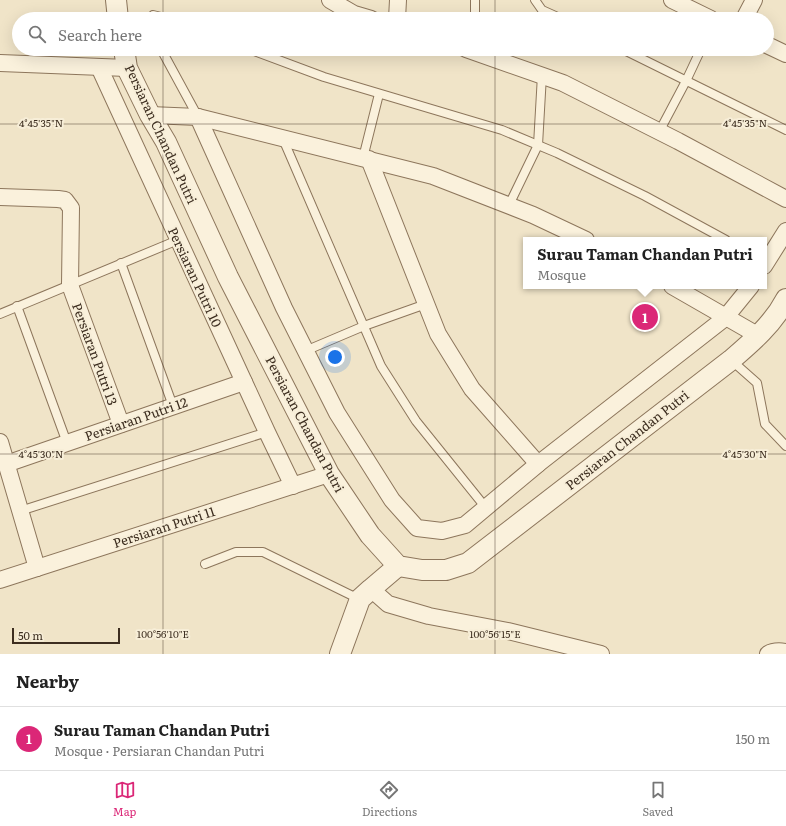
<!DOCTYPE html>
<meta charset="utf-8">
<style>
:root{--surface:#fff;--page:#f2f2f2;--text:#222;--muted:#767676;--line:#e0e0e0;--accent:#db2777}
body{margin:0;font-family:Literata,serif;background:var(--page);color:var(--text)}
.scale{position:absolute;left:12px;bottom:10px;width:108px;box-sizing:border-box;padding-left:4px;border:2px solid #3d2e20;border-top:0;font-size:11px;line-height:14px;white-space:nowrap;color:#3d2e20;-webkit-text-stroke:3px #f7eed8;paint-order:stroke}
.you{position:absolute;left:335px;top:357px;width:14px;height:14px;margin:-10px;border:3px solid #fff;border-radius:50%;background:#1a73e8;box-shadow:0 0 0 6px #1a73e833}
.badge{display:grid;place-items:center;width:26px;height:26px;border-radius:50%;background:var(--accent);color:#fff;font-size:13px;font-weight:700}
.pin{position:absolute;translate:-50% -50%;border:2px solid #fff;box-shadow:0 1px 4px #0006}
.popup{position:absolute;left:523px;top:237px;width:244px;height:52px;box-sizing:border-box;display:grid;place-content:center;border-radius:0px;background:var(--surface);filter:drop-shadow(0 1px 3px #0005);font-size:13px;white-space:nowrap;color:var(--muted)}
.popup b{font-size:15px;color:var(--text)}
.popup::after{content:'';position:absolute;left:50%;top:100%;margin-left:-8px;border:8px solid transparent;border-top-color:var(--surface)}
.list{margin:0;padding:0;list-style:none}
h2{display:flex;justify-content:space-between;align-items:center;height:52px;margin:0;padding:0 16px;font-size:17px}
h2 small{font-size:13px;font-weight:400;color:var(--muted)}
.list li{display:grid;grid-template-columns:26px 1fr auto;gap:12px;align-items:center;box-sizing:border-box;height:64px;padding:0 16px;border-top:1px solid var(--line)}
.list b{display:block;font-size:15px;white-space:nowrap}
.list p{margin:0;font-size:13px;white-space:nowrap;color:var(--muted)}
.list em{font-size:13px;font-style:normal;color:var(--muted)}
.icon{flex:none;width:22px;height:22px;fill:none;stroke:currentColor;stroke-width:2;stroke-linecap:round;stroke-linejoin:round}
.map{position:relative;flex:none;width:786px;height:654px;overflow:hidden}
.search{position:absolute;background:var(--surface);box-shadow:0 4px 16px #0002;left:12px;right:12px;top:12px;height:44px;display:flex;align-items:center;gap:10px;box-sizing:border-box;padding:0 14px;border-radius:22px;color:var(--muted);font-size:15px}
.sheet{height:116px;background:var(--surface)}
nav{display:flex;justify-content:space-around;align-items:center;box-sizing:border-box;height:56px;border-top:1px solid var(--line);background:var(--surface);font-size:11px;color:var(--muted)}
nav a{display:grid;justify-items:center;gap:2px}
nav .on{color:var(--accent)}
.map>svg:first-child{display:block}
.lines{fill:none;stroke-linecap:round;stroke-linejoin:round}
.service-casing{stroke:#8d765c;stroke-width:10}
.minor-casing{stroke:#8d765c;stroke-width:18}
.tertiary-casing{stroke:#8d765c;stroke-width:22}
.service{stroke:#faf1dc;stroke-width:8}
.minor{stroke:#faf1dc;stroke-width:16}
.tertiary{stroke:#faf1dc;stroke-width:20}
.ticks{fill:none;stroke:#3d2e20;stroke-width:1;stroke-opacity:0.45}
.labels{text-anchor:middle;stroke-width:4;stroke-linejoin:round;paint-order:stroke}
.street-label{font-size:13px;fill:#3d2e20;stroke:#f7eed8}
.ticks-label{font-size:10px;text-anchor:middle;fill:#3d2e20;stroke:#f7eed8;stroke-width:4;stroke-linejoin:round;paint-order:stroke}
</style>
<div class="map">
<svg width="786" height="654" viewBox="0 0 786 654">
<rect width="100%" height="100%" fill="#f0e4c8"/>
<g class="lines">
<defs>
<g id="service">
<path d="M535 0 542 10 562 19"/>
<path d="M149 19 153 15 169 19"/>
<path d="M475 19V0"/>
<path d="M161 49 198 117"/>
<path d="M249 49 324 77 502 130 557 153 645 196 726 240"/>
<path d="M622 49 786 130"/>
<path d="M659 132 686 81 701 49"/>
<path d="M283 139 381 366 416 421 486 508"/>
<path d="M363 158 379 94"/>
<path d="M509 205 538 145 542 75"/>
<path d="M121 263 173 406"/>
<path d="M17 306 67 443"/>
<path d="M0 314 178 240"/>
<path d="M305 351 364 326 426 304"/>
<path d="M731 360 757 383 765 424 786 446"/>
<path d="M20 511 267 432"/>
<path d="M205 564 236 552H263L359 599"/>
</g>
<g id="minor">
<path d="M330 0 354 14 371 19"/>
<path d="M672 0 711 19"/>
<path d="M397 19 398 0"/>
<path d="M744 19 754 0"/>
<path d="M767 45 786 54"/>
<path d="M466 49 563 83 678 141 786 199"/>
<path d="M0 63 127 68"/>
<path d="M99 67 267 432 293 486"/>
<path d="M150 115 198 117 433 176 533 215 586 240"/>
<path d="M198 117 284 308 337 413 392 500 417 528 442 531 465 525 538 464 725 318 751 286"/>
<path d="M369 159 438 334 472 389 538 464"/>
<path d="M0 197 58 199 65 200 71 208 70 285 121 424"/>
<path d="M764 266 786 231"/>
<path d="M672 286 759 336"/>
<path d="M0 442 37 568"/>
<path d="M6 464 244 382"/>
<path d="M0 580 329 474"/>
<path d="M371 589 388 604 429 616 508 631 601 654"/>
<path d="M768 654C773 651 780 651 786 652"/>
</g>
<g id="tertiary">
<path d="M116 0 118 19"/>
<path d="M124 49 127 68 150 115 166 142 228 277 329 474 370 535 398 566 422 570H446L468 563 731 360C752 342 773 324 786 299"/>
<path d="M340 654 360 599 371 589 398 566"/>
</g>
</defs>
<use href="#service" class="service-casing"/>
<use href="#minor" class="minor-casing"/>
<use href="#tertiary" class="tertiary-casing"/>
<use href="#service" class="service"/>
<use href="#minor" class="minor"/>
<use href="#tertiary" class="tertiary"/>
</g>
<path class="ticks" d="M163 0V19M495 0V19M163 49V654M495 49V654M0 124H786M0 454H786"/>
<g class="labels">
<g class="street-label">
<text transform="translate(161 134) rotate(65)" y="5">Persiaran Chandan Putri</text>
<text transform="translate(195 277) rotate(65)" y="5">Persiaran Putri 10</text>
<text transform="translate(95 354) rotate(70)" y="5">Persiaran Putri 13</text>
<text transform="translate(136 419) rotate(-19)" y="5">Persiaran Putri 12</text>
<text transform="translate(305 424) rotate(62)" y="5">Persiaran Chandan Putri</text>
<text transform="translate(627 440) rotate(-38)" y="5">Persiaran Chandan Putri</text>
<text transform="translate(164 527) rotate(-18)" y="5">Persiaran Putri 11</text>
</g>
</g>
<g class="ticks-label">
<text x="41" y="127">4°45'35"N</text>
<text x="745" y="127">4°45'35"N</text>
<text x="41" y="458">4°45'30"N</text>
<text x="745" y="458">4°45'30"N</text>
<text x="163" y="638">100°56'10"E</text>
<text x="495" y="638">100°56'15"E</text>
</g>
</svg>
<div class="scale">50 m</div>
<div class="you"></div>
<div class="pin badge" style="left:645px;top:317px">1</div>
<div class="popup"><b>Surau Taman Chandan Putri</b>Mosque</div>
<div class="search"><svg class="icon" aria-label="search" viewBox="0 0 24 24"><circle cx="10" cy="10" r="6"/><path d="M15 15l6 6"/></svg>Search here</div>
</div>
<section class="sheet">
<h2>Nearby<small></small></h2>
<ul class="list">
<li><span class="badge">1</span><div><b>Surau Taman Chandan Putri</b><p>Mosque · Persiaran Chandan Putri</p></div><em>150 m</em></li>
</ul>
</section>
<nav>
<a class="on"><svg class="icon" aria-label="map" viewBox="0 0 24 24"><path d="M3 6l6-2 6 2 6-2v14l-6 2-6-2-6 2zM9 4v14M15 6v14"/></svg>Map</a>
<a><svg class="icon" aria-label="directions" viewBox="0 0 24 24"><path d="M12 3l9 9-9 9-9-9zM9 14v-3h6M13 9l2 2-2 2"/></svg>Directions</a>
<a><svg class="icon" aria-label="saved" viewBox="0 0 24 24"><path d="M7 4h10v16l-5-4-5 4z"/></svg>Saved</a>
</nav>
